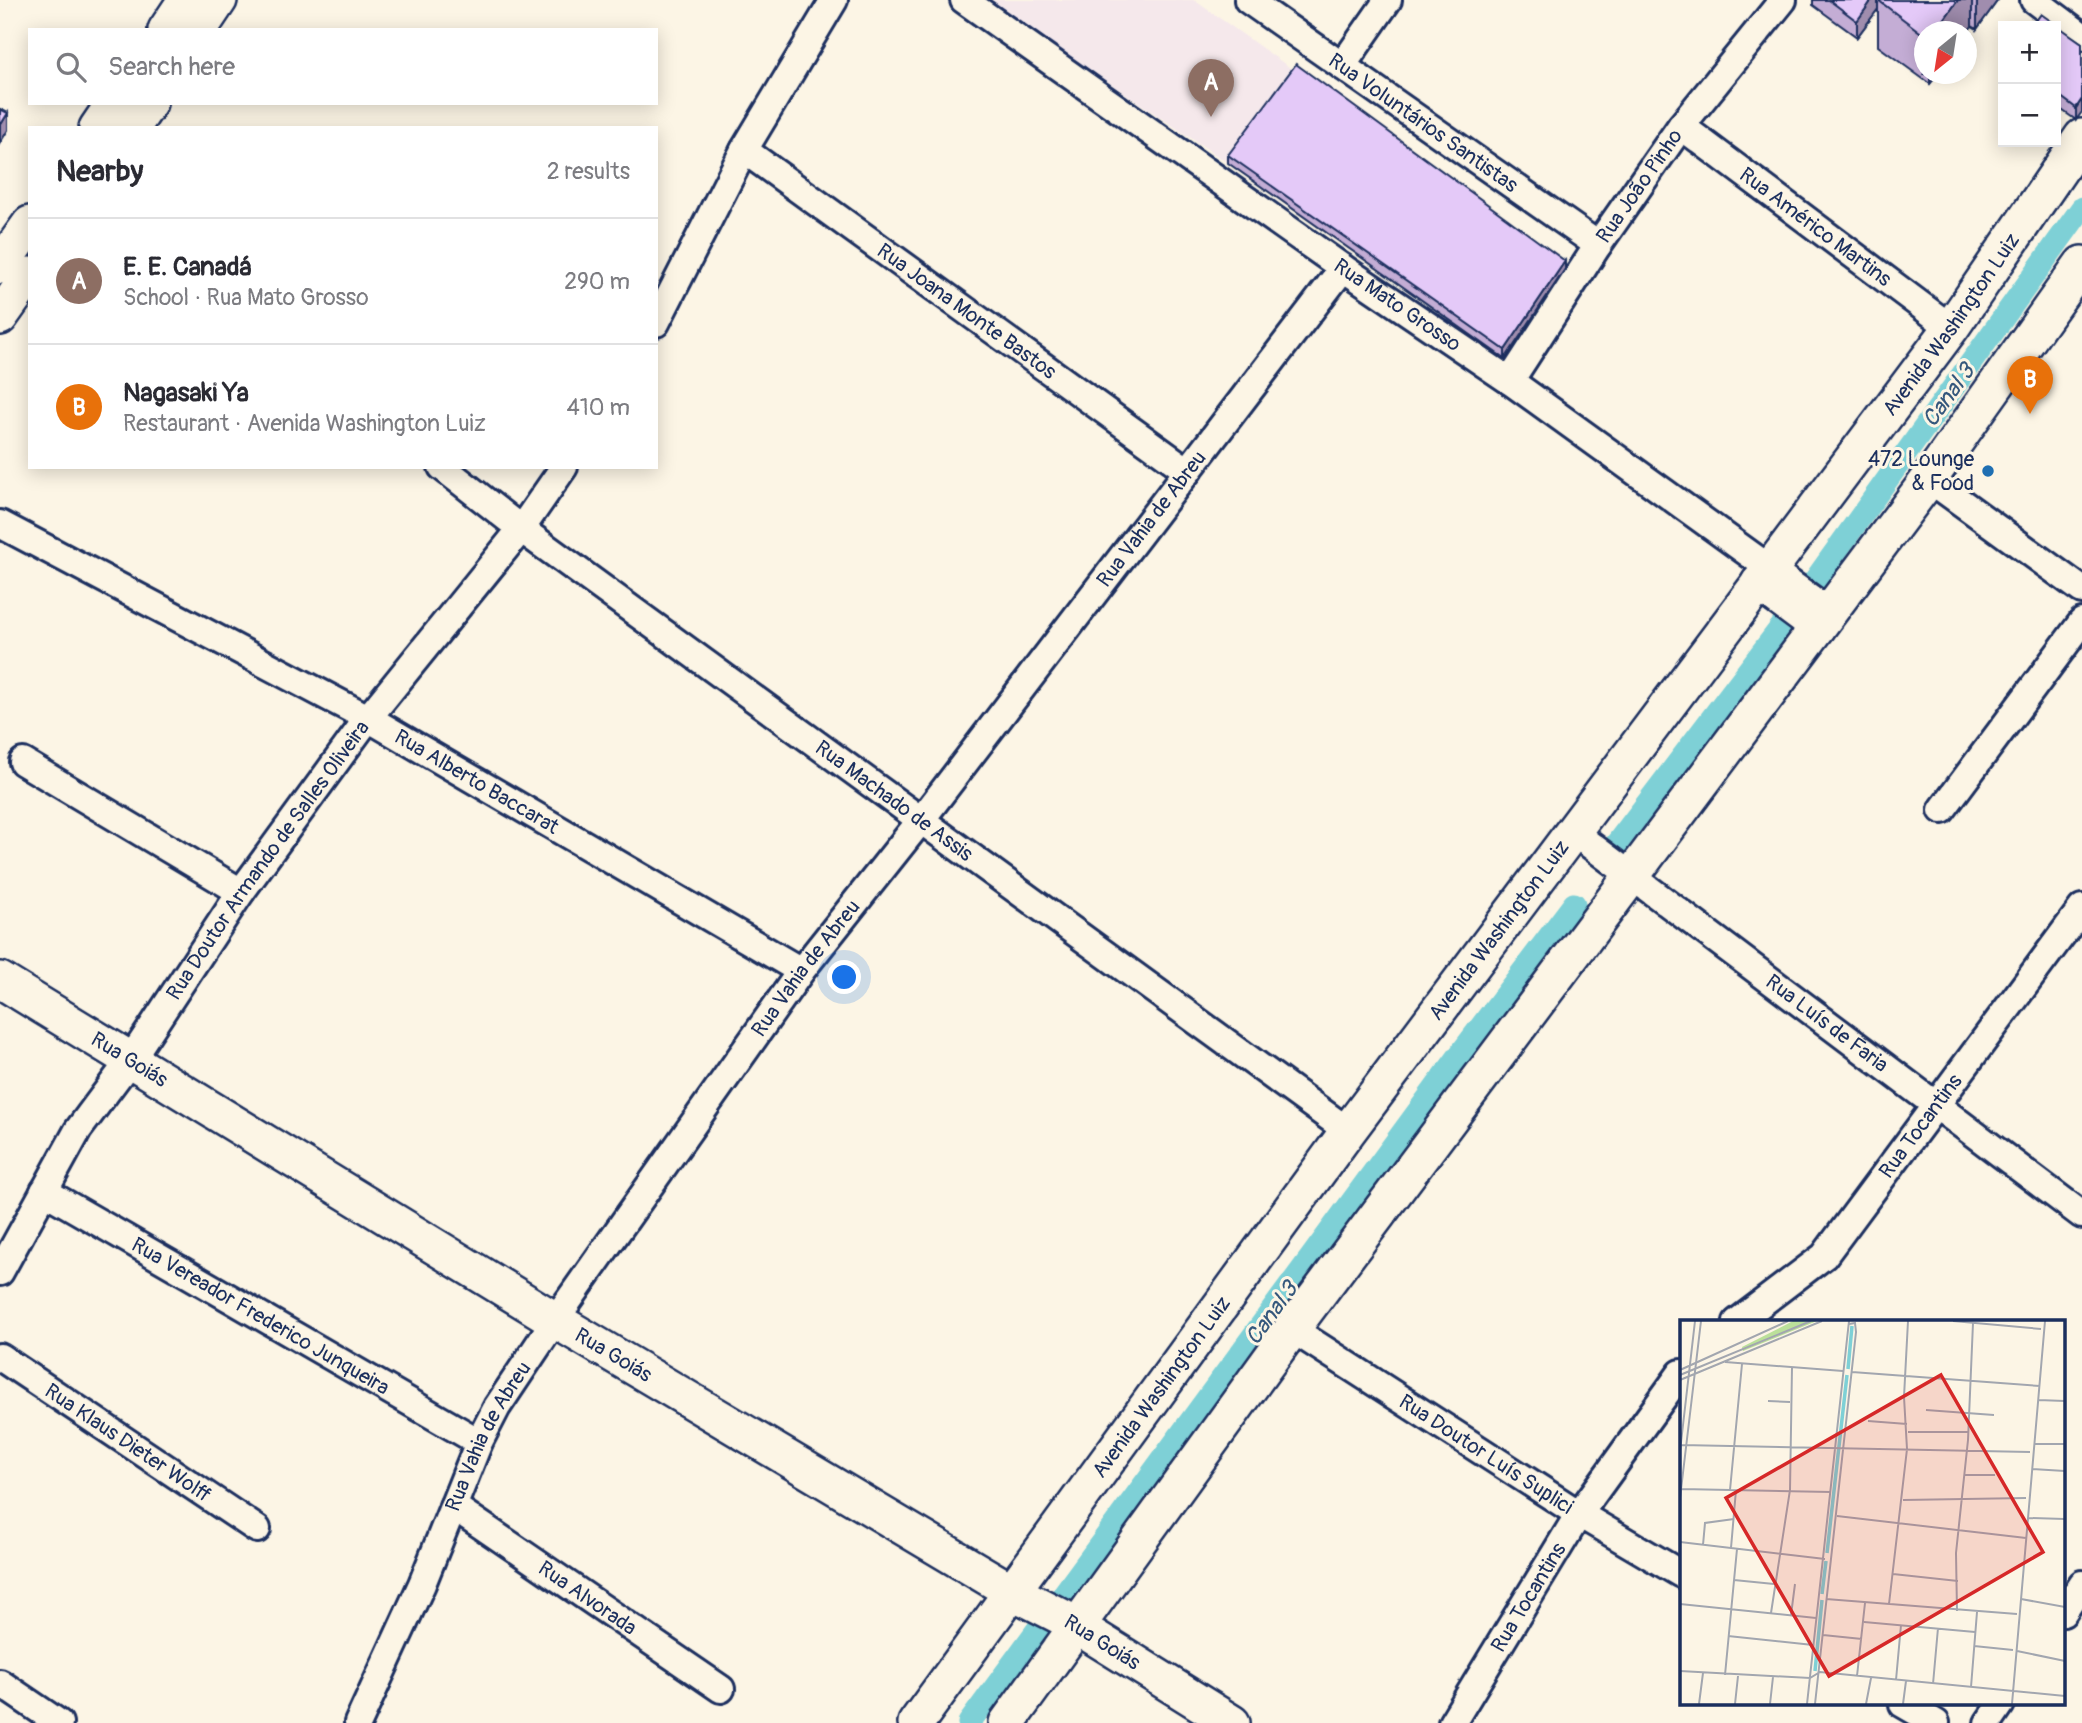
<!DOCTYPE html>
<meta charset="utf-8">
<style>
:root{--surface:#fff;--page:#f2f2f3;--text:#2b2b33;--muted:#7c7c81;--line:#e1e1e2;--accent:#db2777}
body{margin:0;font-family:Pangolin,sans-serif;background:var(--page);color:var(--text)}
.controls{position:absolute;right:21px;top:21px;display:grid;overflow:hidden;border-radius:0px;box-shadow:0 4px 18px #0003}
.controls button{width:63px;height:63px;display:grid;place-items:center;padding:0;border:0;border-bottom:2px solid var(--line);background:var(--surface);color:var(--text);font:35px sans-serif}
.compass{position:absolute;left:1914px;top:21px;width:63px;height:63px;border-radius:50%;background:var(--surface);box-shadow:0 4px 18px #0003;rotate:210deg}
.you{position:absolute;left:845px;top:978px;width:24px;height:24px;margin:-18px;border:5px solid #fff;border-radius:50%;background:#1a73e8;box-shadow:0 0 0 10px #1a73e833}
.badge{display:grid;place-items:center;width:46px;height:46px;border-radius:50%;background:var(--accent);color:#fff;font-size:23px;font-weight:700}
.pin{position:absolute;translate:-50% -58px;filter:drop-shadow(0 2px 4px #0008)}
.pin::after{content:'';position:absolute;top:37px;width:24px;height:21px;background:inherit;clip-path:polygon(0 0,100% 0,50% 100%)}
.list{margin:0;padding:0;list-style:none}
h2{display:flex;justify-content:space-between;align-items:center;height:91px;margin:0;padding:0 28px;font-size:30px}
h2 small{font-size:23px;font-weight:400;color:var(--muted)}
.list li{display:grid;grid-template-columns:46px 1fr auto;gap:21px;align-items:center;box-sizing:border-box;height:126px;padding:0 28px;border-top:2px solid var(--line)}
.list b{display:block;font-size:26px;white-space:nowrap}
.list p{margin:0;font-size:23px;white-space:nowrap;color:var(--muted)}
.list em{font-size:23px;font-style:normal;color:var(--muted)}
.icon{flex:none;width:38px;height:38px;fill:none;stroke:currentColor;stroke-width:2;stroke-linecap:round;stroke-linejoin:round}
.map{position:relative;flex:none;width:2082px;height:1723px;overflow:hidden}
.search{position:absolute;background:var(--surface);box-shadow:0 4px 18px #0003;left:28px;top:28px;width:630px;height:77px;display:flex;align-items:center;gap:18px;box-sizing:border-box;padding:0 24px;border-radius:0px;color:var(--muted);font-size:26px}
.panel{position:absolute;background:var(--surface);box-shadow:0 4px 18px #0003;left:28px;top:126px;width:630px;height:343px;border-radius:0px}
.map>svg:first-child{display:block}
.built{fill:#f5e8eb}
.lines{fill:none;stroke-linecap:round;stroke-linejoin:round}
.canal{stroke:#7ed0d6;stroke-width:23}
.minor-casing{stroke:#1b2f5e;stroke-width:32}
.major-casing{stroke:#1b2f5e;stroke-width:40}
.minor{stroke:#fcf5e5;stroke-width:26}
.major{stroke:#fcf5e5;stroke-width:35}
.wall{fill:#c4add5;stroke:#1b2f5e;stroke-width:2}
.shaded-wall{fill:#a08dae;stroke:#1b2f5e;stroke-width:2}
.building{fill:#e4c9f8;stroke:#1b2f5e;stroke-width:2}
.poi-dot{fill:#1f6fb2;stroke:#fcf5e5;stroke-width:2.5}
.labels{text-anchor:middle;stroke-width:6;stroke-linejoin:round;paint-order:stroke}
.street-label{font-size:21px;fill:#1b2f5e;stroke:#fcf5e5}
.poi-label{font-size:21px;fill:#1b2f5e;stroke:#fcf5e5;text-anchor:end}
.water-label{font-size:23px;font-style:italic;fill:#34577c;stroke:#fcf5e5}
.inset-river{fill:none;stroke:#7ed0d6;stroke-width:3.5}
.inset-road{fill:none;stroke:#a2a6af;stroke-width:2}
.view{fill:#d62828;fill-opacity:0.15;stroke:#d62828;stroke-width:3.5}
.inset-edge{fill:none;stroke:#1b2f5e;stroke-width:3.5}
</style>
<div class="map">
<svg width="2082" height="1723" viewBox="0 0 2082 1723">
<rect width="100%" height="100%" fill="#fcf5e5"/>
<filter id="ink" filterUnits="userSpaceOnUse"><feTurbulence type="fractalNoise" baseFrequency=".0143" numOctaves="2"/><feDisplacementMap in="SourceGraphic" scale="14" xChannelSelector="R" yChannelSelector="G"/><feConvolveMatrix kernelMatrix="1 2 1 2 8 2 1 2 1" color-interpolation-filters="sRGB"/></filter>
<g filter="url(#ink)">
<path class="built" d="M986 0H1194L1296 72 1228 163Z"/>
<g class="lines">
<g class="canal">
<path d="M1813 583 2082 208"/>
<path d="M1614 847 1785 622"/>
<path d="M969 1723 1464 1049 1574 904"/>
</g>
<defs>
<g id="minor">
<path id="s1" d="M964 0 1343 268 1510 381 1830 612"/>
<path id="s2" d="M1248 0 1598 245"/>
<path d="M2034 0 2082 36"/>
<path d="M1342 66 1388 0"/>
<path id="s3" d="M1681 126 1951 328"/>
<path id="s4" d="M744 150 1188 471"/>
<path d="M656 323 744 150 834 0"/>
<path id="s5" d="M1510 381 1598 245 1681 126 1783 0"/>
<path id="s6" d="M442 467 521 529 1348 1131"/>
<path d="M1929 479 2082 590"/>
<path id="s7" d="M0 524 368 718 801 971"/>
<path d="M23 762 241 892"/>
<path d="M1942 810 2082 622"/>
<path id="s8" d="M1573 832 2082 1215"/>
<path id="s9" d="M44 1191 479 1442"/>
<path id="s10" d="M0 1272 78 1130 131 1059 241 892 368 718 521 529 564 467"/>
<path id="s11" d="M1737 1322 1824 1256 2082 908"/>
<path id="s12" d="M1292 1329 1579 1514 1681 1574"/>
<path id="s13" d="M0 1357 257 1529"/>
<path id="s14" d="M453 1506 721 1689"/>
<path d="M2063 1613 2082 1584"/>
<path d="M0 1683 59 1723"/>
<path d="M1903 1704 1936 1723"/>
<path id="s15" d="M358 1723 422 1584 479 1442 497 1407 555 1320 801 971 921 820 1343 268"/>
<path id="s16" d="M1452 1723 1579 1514 1681 1373"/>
<path d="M1988 1723 2001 1704"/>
</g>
<g id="major">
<path d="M166 30 186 0"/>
<path d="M199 30 219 0"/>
<path d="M97 128 114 103"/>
<path d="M132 128 149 103"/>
<path d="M0 266 30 224"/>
<path d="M0 317 30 275"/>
<path d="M1759 583 1818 627"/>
<path id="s17" d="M0 980 555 1320 1011 1591 1062 1617 1232 1723"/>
<path id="s18" d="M916 1723 1348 1131 1951 328 2082 137"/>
<path d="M1007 1723 1292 1329 1929 479 2082 264"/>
</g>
</defs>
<use href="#minor" class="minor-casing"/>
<use href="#major" class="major-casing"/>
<use href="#minor" class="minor"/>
<use href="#major" class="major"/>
</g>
<g class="wall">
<path d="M1813 0H1998L1977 29 1972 26 1924 32V74H1938L1930 84 1878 46V9L1857 37 1813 5Z"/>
<path d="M2056 26 2082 43 2076 120 2056 106Z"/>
<path d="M1228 155 1565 269 1505 359 1228 163Z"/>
</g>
<g class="shaded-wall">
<path d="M1872 0H1884H1878V9L1857 37V21Z"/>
<path d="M1958 0H1972V26L1966 34V32H1935Z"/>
<path d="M1977 0H1998L1977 29Z"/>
<path d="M1930 74H1938L1930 84Z"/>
<path d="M2082 99V112L2076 120V108Z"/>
<path d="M8 113V130L0 143V126Z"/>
<path d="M1565 261V269L1505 359V350Z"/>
</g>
<g class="building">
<path d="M1829 0H1872L1857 21Z"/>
<path d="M1878 0H1958L1935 32H1924V35Z"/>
<path d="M2041 14 2082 43V99L2076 108 2056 93V26H2032Z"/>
<path d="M1296 64 1565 261 1505 350 1228 155Z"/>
<path d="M0 109 8 113 0 126Z"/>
</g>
</g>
<circle class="poi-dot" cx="1988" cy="471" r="7"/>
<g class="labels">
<g class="street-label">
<text dy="7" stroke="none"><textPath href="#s2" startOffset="214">Rua Voluntários Santistas</textPath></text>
<text dy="7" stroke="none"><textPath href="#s5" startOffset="234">Rua João Pinho</textPath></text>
<text dy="7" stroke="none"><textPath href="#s3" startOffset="168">Rua Américo Martins</textPath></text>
<text dy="7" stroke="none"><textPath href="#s1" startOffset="530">Rua Mato Grosso</textPath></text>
<text dy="7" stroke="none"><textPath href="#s4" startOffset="275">Rua Joana Monte Bastos</textPath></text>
<text dy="7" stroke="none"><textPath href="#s18" startOffset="1740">Avenida Washington Luiz</textPath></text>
<text dy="7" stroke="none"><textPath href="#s15" startOffset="1449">Rua Vahia de Abreu</textPath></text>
<text dy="7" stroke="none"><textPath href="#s7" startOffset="542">Rua Alberto Baccarat</textPath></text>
<text dy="7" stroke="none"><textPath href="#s6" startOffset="562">Rua Machado de Assis</textPath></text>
<text dy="7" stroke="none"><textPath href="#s10" startOffset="492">Rua Doutor Armando de Salles Oliveira</textPath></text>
<text dy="7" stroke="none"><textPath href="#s18" startOffset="984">Avenida Washington Luiz</textPath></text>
<text dy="7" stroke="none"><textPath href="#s15" startOffset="882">Rua Vahia de Abreu</textPath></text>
<text dy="7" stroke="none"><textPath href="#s8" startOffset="318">Rua Luís de Faria</textPath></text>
<text dy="7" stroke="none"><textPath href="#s17" startOffset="152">Rua Goiás</textPath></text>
<text dy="7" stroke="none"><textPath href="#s11" startOffset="271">Rua Tocantins</textPath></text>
<text dy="7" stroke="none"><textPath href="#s9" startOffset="250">Rua Vereador Frederico Junqueira</textPath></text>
<text dy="7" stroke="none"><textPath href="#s17" startOffset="719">Rua Goiás</textPath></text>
<text dy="7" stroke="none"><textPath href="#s18" startOffset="416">Avenida Washington Luiz</textPath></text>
<text dy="7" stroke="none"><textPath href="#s15" startOffset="315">Rua Vahia de Abreu</textPath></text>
<text dy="7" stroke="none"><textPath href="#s13" startOffset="154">Rua Klaus Dieter Wolff</textPath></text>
<text dy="7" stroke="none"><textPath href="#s12" startOffset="231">Rua Doutor Luís Suplici</textPath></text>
<text dy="7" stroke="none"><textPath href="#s14" startOffset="163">Rua Alvorada</textPath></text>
<text dy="7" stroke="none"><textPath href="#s16" startOffset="147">Rua Tocantins</textPath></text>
<text dy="7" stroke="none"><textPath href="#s17" startOffset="1286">Rua Goiás</textPath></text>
</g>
<g class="poi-label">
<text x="1974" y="466">472 Lounge<tspan x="1974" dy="24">&amp; Food</tspan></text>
</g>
<g class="water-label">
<text transform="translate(1948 395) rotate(-54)" y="8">Canal 3</text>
<text transform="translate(1271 1313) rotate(-54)" y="8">Canal 3</text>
</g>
</g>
<g transform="translate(1680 1320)">
<rect width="385" height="385" fill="#fcf5e5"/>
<path d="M113 1H137L63 31 62 27Z" fill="#bbe09a"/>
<path class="inset-river" d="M168 49 172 6M147 233 167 55M142 274 146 241M135 351 142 280"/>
<path class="inset-road" d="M273 1 361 9M45 42 163 51M0 50 108 1M172 52 360 66M0 55 131 1M0 60 142 1M358 80 385 81M88 81 110 82M246 90 314 95M188 101 227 104M228 112H288M354 124H385M1 125 350 132M0 131 15 1M352 149 385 151M285 155H315M1 169 151 172M50 170 62 44M0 178 21 1M223 180 346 178M157 196 346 218M348 198 385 199M0 222 145 239M23 225 25 203 54 199M51 228 56 170M213 254 278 261M54 260 94 264M146 279 337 294M341 279 385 287M0 284 136 298M209 284 227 129 224 77 228 1M277 291 276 233 288 120 293 3M91 293 110 170 112 47M111 295 115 264M184 302 295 312M143 315 182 319M48 316 133 325M294 326 333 330M337 331 385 341M0 351 130 358 140 352 385 376M45 355 57 229M177 356 185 283M216 360 221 305M253 364 258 308M291 367 297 292M19 384 23 353M55 384 58 356M90 384 93 357M127 384 169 1M135 384 176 12 175 3 169 4M186 384 191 358M223 384 226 361M332 384 365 1"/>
<path class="view" d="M261 55 363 232 149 356 46 178Z"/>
<rect width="385" height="385" class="inset-edge"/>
</g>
</svg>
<div class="controls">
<button>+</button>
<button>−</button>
</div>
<svg class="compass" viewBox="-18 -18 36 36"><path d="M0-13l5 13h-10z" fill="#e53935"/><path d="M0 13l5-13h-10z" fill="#7c7c81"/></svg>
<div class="you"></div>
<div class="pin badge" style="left:1211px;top:117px;background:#8d6e63">A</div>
<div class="pin badge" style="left:2030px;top:414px;background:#e8710a">B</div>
<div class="search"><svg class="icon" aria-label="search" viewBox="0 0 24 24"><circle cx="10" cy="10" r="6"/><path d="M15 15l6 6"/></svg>Search here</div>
<section class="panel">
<h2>Nearby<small>2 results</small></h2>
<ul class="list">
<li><span class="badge" style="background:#8d6e63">A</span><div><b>E. E. Canadá</b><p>School · Rua Mato Grosso</p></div><em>290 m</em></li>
<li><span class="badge" style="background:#e8710a">B</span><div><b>Nagasaki Ya</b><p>Restaurant · Avenida Washington Luiz</p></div><em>410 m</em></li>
</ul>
</section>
</div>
